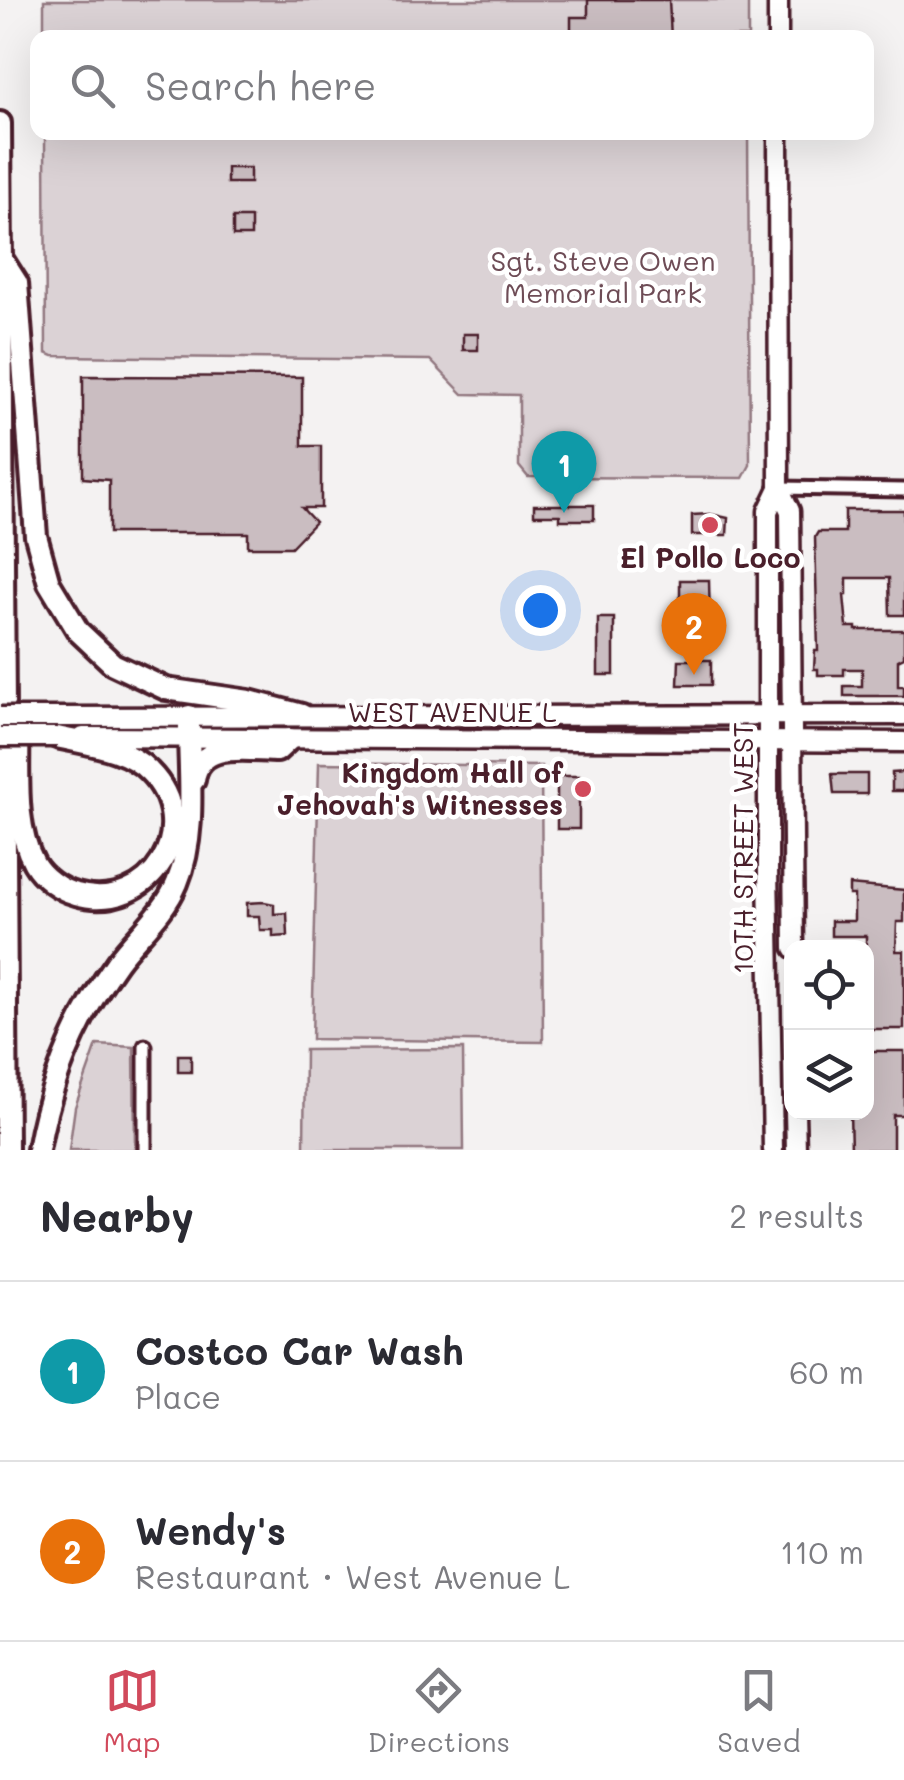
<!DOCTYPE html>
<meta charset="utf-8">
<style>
:root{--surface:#fff;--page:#f2f2f3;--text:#2b2b33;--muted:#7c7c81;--line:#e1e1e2;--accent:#d1495b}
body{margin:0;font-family:Mali,sans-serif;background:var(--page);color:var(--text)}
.controls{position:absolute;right:30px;bottom:30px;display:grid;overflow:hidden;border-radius:20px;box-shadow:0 10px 40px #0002}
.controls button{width:90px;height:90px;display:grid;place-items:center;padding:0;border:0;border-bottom:2px solid var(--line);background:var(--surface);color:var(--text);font:50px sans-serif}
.you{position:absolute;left:540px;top:610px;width:35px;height:35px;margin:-25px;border:8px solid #fff;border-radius:50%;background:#1a73e8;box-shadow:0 0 0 15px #1a73e833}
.badge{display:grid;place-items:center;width:65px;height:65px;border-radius:50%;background:var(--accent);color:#fff;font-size:32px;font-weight:700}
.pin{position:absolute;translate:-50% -82px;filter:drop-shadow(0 2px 5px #0008)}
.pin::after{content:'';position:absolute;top:52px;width:35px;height:30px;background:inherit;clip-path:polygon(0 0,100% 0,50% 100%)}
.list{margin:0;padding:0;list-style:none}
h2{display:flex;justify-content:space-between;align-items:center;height:130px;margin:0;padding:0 40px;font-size:42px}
h2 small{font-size:32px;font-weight:400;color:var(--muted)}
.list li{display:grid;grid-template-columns:65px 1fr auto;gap:30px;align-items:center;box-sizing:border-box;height:180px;padding:0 40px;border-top:2px solid var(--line)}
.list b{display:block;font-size:38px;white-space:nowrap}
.list p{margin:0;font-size:32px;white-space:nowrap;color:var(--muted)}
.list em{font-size:32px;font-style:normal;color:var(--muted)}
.icon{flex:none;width:55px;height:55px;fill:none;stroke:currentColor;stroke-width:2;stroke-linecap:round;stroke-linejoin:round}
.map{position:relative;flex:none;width:904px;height:1150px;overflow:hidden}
.search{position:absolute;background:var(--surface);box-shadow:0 10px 40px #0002;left:30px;right:30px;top:30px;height:110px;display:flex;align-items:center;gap:25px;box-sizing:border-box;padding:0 35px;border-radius:20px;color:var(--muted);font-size:38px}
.sheet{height:490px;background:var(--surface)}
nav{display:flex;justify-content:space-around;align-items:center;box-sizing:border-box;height:140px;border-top:2px solid var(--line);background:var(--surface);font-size:28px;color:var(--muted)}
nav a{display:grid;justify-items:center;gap:5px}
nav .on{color:var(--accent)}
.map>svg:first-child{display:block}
.green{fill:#dbd2d5;stroke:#927880;stroke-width:2.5}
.building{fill:#cabdc1;stroke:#4a1f2b;stroke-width:2.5}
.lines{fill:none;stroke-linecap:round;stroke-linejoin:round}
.minor-casing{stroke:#4a1f2b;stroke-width:19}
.primary-casing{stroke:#4a1f2b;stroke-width:25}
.motorway-casing{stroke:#4a1f2b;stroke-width:28}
.minor{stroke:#fff;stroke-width:11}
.primary{stroke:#fff;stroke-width:18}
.motorway{stroke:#fff;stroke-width:20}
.primary-bridge-casing{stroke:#4a1f2b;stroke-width:25;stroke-linecap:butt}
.primary-bridge{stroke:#fff;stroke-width:18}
.poi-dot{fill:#d1495b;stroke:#fff;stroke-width:4}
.labels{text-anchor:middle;stroke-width:9;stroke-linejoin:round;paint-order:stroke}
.park-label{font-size:28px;fill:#6e4c56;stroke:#fff}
.poi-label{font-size:28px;font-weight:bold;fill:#4a1f2b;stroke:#fff}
.street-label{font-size:28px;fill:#4a1f2b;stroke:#fff}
</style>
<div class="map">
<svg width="904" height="1150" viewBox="0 0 904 1150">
<rect width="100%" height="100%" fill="#f4f2f2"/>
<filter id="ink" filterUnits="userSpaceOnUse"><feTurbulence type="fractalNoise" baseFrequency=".01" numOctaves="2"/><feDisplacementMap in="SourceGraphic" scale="20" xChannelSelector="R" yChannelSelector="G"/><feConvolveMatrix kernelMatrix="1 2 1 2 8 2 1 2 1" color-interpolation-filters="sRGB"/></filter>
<g filter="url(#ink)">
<g class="green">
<rect x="44" y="0" width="704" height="37"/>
<path d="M45 133H748L750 465 743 478 528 477 519 466V395L463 394 430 360 53 356 46 353Z"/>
<path d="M319 763 541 766 543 1042 312 1039Z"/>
<path d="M97 1045 134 1047 135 1150H69L75 1107Z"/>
<path d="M463 1049 464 1150H304L305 1050Z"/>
</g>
<g class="building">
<path d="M588 0H669L671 38H571V17H588Z"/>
<rect x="227" y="168" width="23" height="15"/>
<rect x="233" y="218" width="18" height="18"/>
<rect x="463" y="334" width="15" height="16"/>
<path d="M83 376 302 377V446H321V508H302L315 522 291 547H248V533H109V480L83 478Z"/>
<path d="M534 505H594V520H560V515H534Z"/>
<path d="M845 510H904V615H890L889 578H847V595H844L847 627H856V630H904V657L898 660V686H904V696H844V686H862V669H844V675H818V669H814L815 651H818L815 537 818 532H845Z"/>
<path d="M710 514 728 518 727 535H692V515Z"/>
<path d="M680 580H709L710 623H680Z"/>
<rect x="598" y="618" width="16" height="57"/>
<path d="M679 660H711V685H678Z"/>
<path d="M904 772V791H892V773Z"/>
<path d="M832 774H867V794H834Z"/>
<rect x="557" y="776" width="22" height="53"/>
<path d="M849 885 904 890V922H897L896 951H904V1029H866V936H831V921H854V895H849Z"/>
<path d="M264 902 274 904V914L287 913 288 936 273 937V930H260L259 916H247V903Z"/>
<path d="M866 1051H904V1115H893V1150H851L850 1112H866Z"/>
<rect x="178" y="1055" width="13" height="17"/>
</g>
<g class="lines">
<defs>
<g id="minor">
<path d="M779 488 904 490"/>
<path d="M145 1046V1150"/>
</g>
<g id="primary">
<path d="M778 0V38"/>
<path d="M778 132 779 488 790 511 794 948"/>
<path d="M58 717 904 715"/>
<path d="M83 737 904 742"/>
<path d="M795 1112 796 1150"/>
<path d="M773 1150 768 870V511L779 488"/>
</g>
<g id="motorway">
<path d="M0 123 7 1150"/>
<path d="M3 261 17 283 36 536 49 583 78 631 113 664 166 689 249 701 302 715"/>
<path d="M18 720C20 765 12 823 34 863 42 877 60 890 76 894 151 915 205 827 149 771 127 748 87 744 57 737"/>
<path d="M194 780C199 740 247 751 277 751L290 739"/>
<path d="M38 1150C50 1081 76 1019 117 962 137 935 164 914 177 883 198 833 188 769 189 716"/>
</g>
</defs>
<use href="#minor" class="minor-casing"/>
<use href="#primary" class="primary-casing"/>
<use href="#motorway" class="motorway-casing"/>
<use href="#minor" class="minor"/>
<use href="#primary" class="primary"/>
<use href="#motorway" class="motorway"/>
<defs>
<g id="primary-bridge">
<path d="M0 717H58"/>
<path d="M0 737H57"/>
</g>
</defs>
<use href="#primary-bridge" class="primary-bridge-casing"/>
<use href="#primary-bridge" class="primary-bridge"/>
</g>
</g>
<g class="poi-dot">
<circle cx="710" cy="525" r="10"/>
<circle cx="583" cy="789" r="10"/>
</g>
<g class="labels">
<g class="park-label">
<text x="603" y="271">Sgt. Steve Owen<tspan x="603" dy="32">Memorial Park</tspan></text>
</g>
<g class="poi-label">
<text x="710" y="568">El Pollo Loco</text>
<text x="563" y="783" text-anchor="end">Kingdom Hall of<tspan x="563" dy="32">Jehovah's Witnesses</tspan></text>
</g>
<g class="street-label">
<text x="452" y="722">WEST AVENUE L</text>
<text transform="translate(743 848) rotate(-90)" y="10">10TH STREET WEST</text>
</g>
</g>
</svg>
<div class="controls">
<button><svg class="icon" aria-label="locate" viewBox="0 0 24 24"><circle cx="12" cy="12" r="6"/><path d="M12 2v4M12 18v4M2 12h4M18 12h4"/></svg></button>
<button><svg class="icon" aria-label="layers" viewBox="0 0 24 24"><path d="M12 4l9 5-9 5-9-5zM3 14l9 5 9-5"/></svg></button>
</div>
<div class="you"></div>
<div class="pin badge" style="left:564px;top:513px;background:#0f9aa8">1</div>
<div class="pin badge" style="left:694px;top:675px;background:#e8710a">2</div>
<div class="search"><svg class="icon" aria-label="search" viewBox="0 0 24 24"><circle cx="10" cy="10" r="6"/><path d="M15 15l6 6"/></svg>Search here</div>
</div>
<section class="sheet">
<h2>Nearby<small>2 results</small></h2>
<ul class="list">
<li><span class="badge" style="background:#0f9aa8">1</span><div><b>Costco Car Wash</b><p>Place</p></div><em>60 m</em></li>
<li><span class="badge" style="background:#e8710a">2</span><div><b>Wendy's</b><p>Restaurant · West Avenue L</p></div><em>110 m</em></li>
</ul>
</section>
<nav>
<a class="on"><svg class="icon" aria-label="map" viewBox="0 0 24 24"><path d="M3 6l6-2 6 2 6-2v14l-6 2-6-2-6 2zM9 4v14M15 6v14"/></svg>Map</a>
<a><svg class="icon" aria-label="directions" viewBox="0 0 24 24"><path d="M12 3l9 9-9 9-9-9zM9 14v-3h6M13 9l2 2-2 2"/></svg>Directions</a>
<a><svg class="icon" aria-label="saved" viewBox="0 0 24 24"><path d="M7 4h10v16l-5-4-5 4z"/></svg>Saved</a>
</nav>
